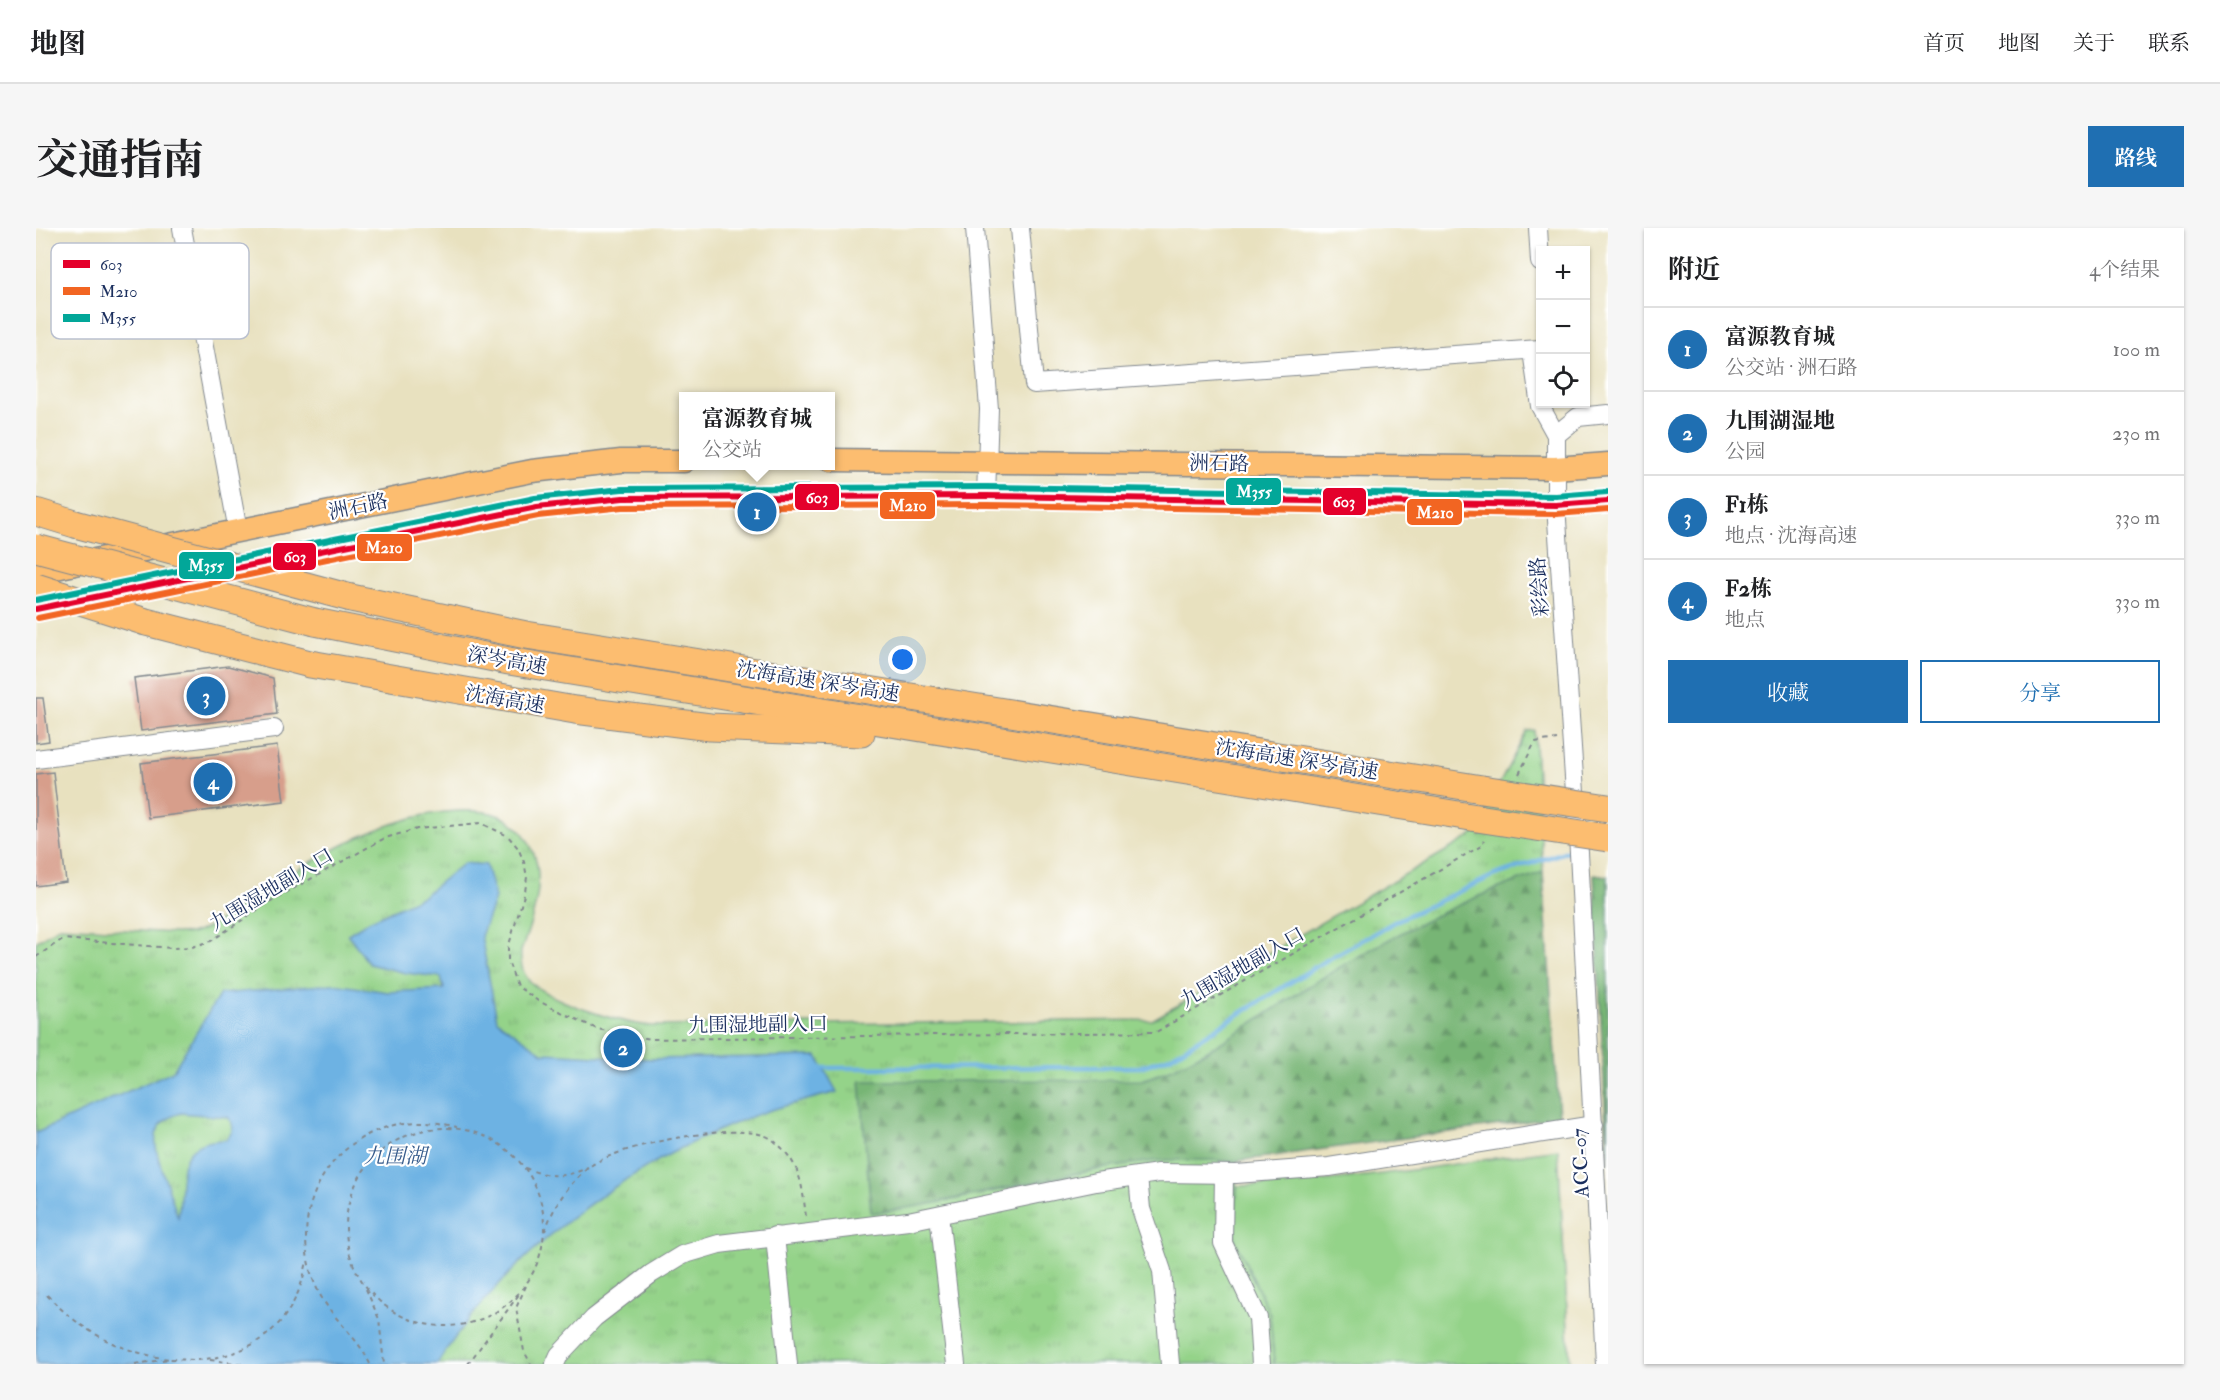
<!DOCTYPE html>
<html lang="zh">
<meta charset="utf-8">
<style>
:root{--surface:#fff;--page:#f6f6f6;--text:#202124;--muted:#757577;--line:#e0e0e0;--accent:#1f6fb2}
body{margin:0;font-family:"IM FELL Double Pica","Noto Serif SC",serif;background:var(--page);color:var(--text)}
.controls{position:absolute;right:18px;top:18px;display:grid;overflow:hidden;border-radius:0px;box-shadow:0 2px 4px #0004}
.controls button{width:54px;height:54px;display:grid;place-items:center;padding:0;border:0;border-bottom:2px solid var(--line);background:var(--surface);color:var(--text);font:30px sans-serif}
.you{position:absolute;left:867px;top:432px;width:21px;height:21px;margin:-15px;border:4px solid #fff;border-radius:50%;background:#1a73e8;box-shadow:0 0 0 9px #1a73e833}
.badge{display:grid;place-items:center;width:39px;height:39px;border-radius:50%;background:var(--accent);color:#fff;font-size:20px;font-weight:700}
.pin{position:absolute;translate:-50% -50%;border:3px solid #fff;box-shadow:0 2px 6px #0006}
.popup{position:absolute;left:643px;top:164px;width:156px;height:78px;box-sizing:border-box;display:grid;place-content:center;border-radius:0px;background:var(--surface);filter:drop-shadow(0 2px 4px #0005);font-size:20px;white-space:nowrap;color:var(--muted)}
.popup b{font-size:22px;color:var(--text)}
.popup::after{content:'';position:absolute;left:50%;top:100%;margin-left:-12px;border:12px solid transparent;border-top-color:var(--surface)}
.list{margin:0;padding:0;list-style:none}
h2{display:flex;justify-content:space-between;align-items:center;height:78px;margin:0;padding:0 24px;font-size:26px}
h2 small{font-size:20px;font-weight:400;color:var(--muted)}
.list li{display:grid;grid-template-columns:39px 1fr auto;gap:18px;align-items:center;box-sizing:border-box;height:84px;padding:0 24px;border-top:2px solid var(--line)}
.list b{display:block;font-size:22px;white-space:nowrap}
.list p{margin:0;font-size:20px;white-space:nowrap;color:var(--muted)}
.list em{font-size:20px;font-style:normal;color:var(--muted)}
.actions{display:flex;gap:12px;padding:18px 24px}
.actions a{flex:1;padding:14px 0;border:2px solid var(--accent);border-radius:0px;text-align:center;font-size:21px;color:var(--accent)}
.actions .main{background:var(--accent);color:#fff}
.icon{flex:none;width:33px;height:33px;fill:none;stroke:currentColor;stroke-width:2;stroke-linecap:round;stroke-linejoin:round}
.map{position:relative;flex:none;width:1572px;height:1136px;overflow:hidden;border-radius:0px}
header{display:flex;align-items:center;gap:36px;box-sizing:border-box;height:84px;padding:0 30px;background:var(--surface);border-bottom:2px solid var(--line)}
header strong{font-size:28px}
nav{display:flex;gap:33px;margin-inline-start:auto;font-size:21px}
.intro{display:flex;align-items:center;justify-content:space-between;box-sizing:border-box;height:144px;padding:0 36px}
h1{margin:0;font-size:42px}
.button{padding:15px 27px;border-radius:0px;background:var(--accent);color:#fff;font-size:21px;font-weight:700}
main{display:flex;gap:36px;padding:0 36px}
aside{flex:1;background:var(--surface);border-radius:0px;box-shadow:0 2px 4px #0004}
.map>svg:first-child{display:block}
.grass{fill:#94d389;stroke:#588174;stroke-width:1.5}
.forest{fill:url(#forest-firs);stroke:#49726a;stroke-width:1.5}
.park{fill:url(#park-tufts);stroke:#588174;stroke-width:1.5}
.water{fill:#6db2e3;stroke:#4470a0;stroke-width:1.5;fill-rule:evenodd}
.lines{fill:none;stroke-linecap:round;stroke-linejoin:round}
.stream{stroke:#6db2e3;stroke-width:4.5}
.building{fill:#d79e8b}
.minor-casing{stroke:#82888e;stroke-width:20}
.major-casing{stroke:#82888e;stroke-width:25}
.highway-casing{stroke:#82888e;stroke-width:29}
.path{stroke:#82888e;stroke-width:2;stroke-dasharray:4.5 4.5;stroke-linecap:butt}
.minor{stroke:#fff;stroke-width:18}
.major{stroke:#fcbd6f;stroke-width:22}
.highway{stroke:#fcbd6f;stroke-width:27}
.highway-bridge-casing{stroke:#82888e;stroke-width:29;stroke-linecap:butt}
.highway-bridge{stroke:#fcbd6f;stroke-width:27}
.bus-1-casing{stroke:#fff;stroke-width:10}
.bus-2-casing{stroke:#fff;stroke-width:10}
.bus-3-casing{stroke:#fff;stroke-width:10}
.bus-1{stroke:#e4002b;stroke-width:6}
.bus-2{stroke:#f26522;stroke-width:6}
.bus-3{stroke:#02a799;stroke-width:6}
.labels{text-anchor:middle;stroke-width:4.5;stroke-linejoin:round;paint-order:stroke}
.street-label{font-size:20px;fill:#1b2f5e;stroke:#fff}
.water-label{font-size:21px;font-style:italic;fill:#385d8d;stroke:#fff}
.key{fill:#fff;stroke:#bbc1cf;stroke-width:1.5}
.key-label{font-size:16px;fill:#1b2f5e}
.line-badge{stroke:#fff;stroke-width:2}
.badge-label{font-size:16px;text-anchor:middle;font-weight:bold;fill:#fff}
</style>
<header>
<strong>地图</strong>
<nav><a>首页</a><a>地图</a><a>关于</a><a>联系</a></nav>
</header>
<div class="intro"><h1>交通指南</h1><a class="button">路线</a></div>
<main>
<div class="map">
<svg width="1572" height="1136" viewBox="0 0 1572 1136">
<defs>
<pattern id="forest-firs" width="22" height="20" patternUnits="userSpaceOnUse" patternTransform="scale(1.5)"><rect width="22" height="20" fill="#77b575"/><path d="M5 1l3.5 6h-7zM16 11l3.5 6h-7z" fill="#619463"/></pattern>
<pattern id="park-tufts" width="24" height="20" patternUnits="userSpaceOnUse" patternTransform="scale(1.5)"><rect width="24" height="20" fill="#94d389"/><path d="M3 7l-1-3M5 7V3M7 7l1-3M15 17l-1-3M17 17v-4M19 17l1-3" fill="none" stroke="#7fb579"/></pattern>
</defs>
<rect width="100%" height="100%" fill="#fff"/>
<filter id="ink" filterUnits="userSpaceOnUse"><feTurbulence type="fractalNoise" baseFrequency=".0167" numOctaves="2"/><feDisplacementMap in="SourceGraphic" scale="12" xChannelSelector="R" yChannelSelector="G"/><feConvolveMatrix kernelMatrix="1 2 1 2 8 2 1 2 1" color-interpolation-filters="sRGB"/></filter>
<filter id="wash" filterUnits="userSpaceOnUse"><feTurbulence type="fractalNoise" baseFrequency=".008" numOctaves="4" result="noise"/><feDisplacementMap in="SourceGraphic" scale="24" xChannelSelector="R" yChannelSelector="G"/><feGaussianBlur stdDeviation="1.35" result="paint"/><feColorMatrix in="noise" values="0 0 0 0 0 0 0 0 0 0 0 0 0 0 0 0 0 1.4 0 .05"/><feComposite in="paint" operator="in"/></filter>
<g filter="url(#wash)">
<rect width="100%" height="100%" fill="#e8e1bf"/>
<path class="grass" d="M1522 921 1534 1136H1238L1234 1087 1199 1012 1201 958C1309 955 1415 936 1522 921Z"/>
<g class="forest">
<path d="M1507 644 1523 889 1201 933H1122L1057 942 870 981 835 985 824 852H1106C1169 831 1225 788 1281 753 1352 709 1428 670 1507 644Z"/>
<path d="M1558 646 1572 648V936L1570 896Z"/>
</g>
<path class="park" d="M1498 502 1507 644C1428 670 1352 709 1281 753 1225 788 1169 831 1106 852L824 853 835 985C931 974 1023 944 1119 933 1146 930 1174 933 1201 933L1199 1012 1234 1087 1238 1136H0V714L24 698 154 706C183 698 202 678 227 663 285 627 354 585 423 583 446 582 468 584 485 603 515 639 500 683 485 723 484 733 485 741 491 750 507 772 587 796 615 798L1116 792 1436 608 1491 503Z"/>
<path class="water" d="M428 635 450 637 459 670 445 708 461 792 507 825 616 831 781 828 801 864C766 873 730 882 697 896 579 945 470 1028 401 1136H0V905L137 843 184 766 297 756 352 764 408 761 405 749 370 745 333 736 312 706 333 693 387 668ZM145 885 192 889C199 898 198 903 190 912 135 912 149 949 142 989 137 976 133 961 128 948 119 920 109 896 145 885Z"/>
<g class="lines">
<path class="stream" d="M784 840 1104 839 1134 829 1289 733 1362 692 1459 647 1538 621"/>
</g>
<g id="blocks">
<g class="building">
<path d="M192 438 237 450 241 486 105 503 98 450Z"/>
<path d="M0 470H7L13 513 0 515Z"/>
<path d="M241 518 248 573 112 590 105 535Z"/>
<path d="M17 544 30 654 0 658V546Z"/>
</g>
</g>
</g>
<g filter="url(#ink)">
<use href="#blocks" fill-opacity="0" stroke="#82888e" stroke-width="1.5"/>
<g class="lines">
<defs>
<g id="minor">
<path d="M146 0 202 303"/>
<path d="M939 0 953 181 950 268"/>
<path d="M984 0 998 156 1504 121"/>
<path d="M1502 0 1504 34"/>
<path d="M1496 123 1504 178 1520 207"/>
<path d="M1520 207V277L1543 625 1569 1136"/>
<path d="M1520 207 1542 189 1572 186"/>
<path d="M0 531 238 501"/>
<path d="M1188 946 1187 1015 1222 1090 1225 1136"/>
<path d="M1102 948 1105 981 1126 1043 1134 1136"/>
<path d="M903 987 920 1136"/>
<path d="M739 1008 752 1136"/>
<path d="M519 1136 523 1127 558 1090 615 1046 646 1027 683 1016 872 993 1060 954 1123 945 1200 946 1293 939 1558 897"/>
</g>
<g id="major">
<path d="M795 232 1519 240 1572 236"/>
<path d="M0 344 496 243 585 233H648"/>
<path d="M0 381 501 279 587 270 950 268 1520 277 1572 273"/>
</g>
<g id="highway">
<path d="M0 284 39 296"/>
<path d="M315 370 490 407 1446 561"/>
<path d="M110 394 274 436 539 482 674 499 825 505"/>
<path d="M279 394 473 433 1441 590"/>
</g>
</defs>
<use href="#minor" class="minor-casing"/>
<use href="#major" class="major-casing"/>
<use href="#highway" class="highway-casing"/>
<g class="path">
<path d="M1483 546 1499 514 1521 511"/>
<path d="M0 729 27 711 136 720 156 719 175 713 233 674 349 610 381 601 445 595 472 608 482 620 488 634 491 649 489 664 472 720V733L481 758 502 773 561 801 615 811 1120 804 1445 618 1448 612"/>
<circle cx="409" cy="999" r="99"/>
<path d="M489 940C511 949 530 951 552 939"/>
<path d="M509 1003C518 977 534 953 556 937 584 917 710 890 737 912 765 935 766 956 770 989"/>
<path d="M490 1058 480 1080 488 1123 495 1136"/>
<path d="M330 1061 343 1091 348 1136"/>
<path d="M11 1067C45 1103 83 1124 133 1131"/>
<path d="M161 1132C222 1127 261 1093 271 1032"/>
<path d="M174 1132 207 1136"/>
<path d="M99 1136 133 1131 159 1132"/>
<path d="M334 1136C318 1101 288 1088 275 1045 249 951 329 873 421 899"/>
<path d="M432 1136 484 1065"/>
</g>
<use href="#minor" class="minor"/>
<use href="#major" class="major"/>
<use href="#highway" class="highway"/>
<defs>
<g id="highway-bridge">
<path d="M39 296 315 370"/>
<path d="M0 320 279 394"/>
<path d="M0 359 110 394"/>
<path d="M1446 561 1572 580"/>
<path d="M1441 590 1572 610"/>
</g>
</defs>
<use href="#highway-bridge" class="highway-bridge-casing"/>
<use href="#highway-bridge" class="highway-bridge"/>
<defs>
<path id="bus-1" d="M0 381 501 279 587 270 950 268 1520 277 1572 273"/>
<path id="bus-2" d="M2 390 502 288 587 279 950 277 1520 286 1572 282"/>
<path id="bus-3" d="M0 372 499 270 586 261 950 259 1520 268 1571 264"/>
</defs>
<use href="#bus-1" class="bus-1-casing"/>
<use href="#bus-2" class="bus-2-casing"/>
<use href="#bus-3" class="bus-3-casing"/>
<use href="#bus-1" class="bus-1"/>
<use href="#bus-2" class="bus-2"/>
<use href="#bus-3" class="bus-3"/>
</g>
</g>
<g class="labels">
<g class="street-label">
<text transform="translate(1183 235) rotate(1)" y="7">洲石路</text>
<text transform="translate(322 278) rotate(-12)" y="7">洲石路</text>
<text transform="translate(1503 359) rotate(-94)" y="7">彩绘路</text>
<text transform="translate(471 432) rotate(10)" y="7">深岑高速</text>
<text transform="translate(782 453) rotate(9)" y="7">沈海高速 深岑高速</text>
<text transform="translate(469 471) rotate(10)" y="7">沈海高速</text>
<text transform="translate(1261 531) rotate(9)" y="7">沈海高速 深岑高速</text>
<text transform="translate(235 661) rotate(-31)" y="7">九围湿地副入口</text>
<text transform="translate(1206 739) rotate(-30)" y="7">九围湿地副入口</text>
<text transform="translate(722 796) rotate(-1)" y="7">九围湿地副入口</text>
<text transform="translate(1544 935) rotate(-93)" y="7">ACC-07</text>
</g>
<g class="water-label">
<text x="359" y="935">九围湖</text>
</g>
</g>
<rect x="15" y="15" width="198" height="96" rx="9" class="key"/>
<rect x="27" y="32" width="27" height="8" fill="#e4002b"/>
<rect x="27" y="59" width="27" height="8" fill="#f26522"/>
<rect x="27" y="86" width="27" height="8" fill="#02a799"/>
<g class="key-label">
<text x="64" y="42">603</text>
<text x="64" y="69">M210</text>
<text x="64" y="96">M355</text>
</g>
<g class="line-badge">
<rect x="1189" y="249" width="57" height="29" rx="6" fill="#02a799"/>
<rect x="758" y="255" width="46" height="28" rx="6" fill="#e4002b"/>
<rect x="1286" y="259" width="45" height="29" rx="6" fill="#e4002b"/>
<rect x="843" y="263" width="57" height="29" rx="6" fill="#f26522"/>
<rect x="1370" y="270" width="57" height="28" rx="6" fill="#f26522"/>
<rect x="320" y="305" width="57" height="29" rx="6" fill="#f26522"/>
<rect x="236" y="314" width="45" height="29" rx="6" fill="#e4002b"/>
<rect x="142" y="323" width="57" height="29" rx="6" fill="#02a799"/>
</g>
<g class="badge-label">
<text x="1218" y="269">M355</text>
<text x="781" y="275">603</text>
<text x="1308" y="279">603</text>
<text x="872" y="283">M210</text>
<text x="1399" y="290">M210</text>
<text x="348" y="325">M210</text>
<text x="259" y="334">603</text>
<text x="170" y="343">M355</text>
</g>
</svg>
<div class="controls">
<button>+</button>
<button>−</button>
<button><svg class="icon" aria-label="locate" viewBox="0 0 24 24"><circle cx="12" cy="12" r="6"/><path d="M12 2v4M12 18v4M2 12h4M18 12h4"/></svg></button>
</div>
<div class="you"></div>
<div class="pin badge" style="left:721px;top:284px">1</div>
<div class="popup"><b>富源教育城</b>公交站</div>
<div class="pin badge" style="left:587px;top:820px">2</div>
<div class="pin badge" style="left:170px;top:468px">3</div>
<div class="pin badge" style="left:177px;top:554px">4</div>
</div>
<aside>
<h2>附近<small>4个结果</small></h2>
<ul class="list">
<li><span class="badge">1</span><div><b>富源教育城</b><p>公交站 · 洲石路</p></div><em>100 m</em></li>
<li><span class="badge">2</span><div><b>九围湖湿地</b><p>公园</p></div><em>230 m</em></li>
<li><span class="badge">3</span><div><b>F1栋</b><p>地点 · 沈海高速</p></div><em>330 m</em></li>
<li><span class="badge">4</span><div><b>F2栋</b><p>地点</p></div><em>330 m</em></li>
</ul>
<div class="actions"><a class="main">收藏</a><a>分享</a></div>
</aside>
</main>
